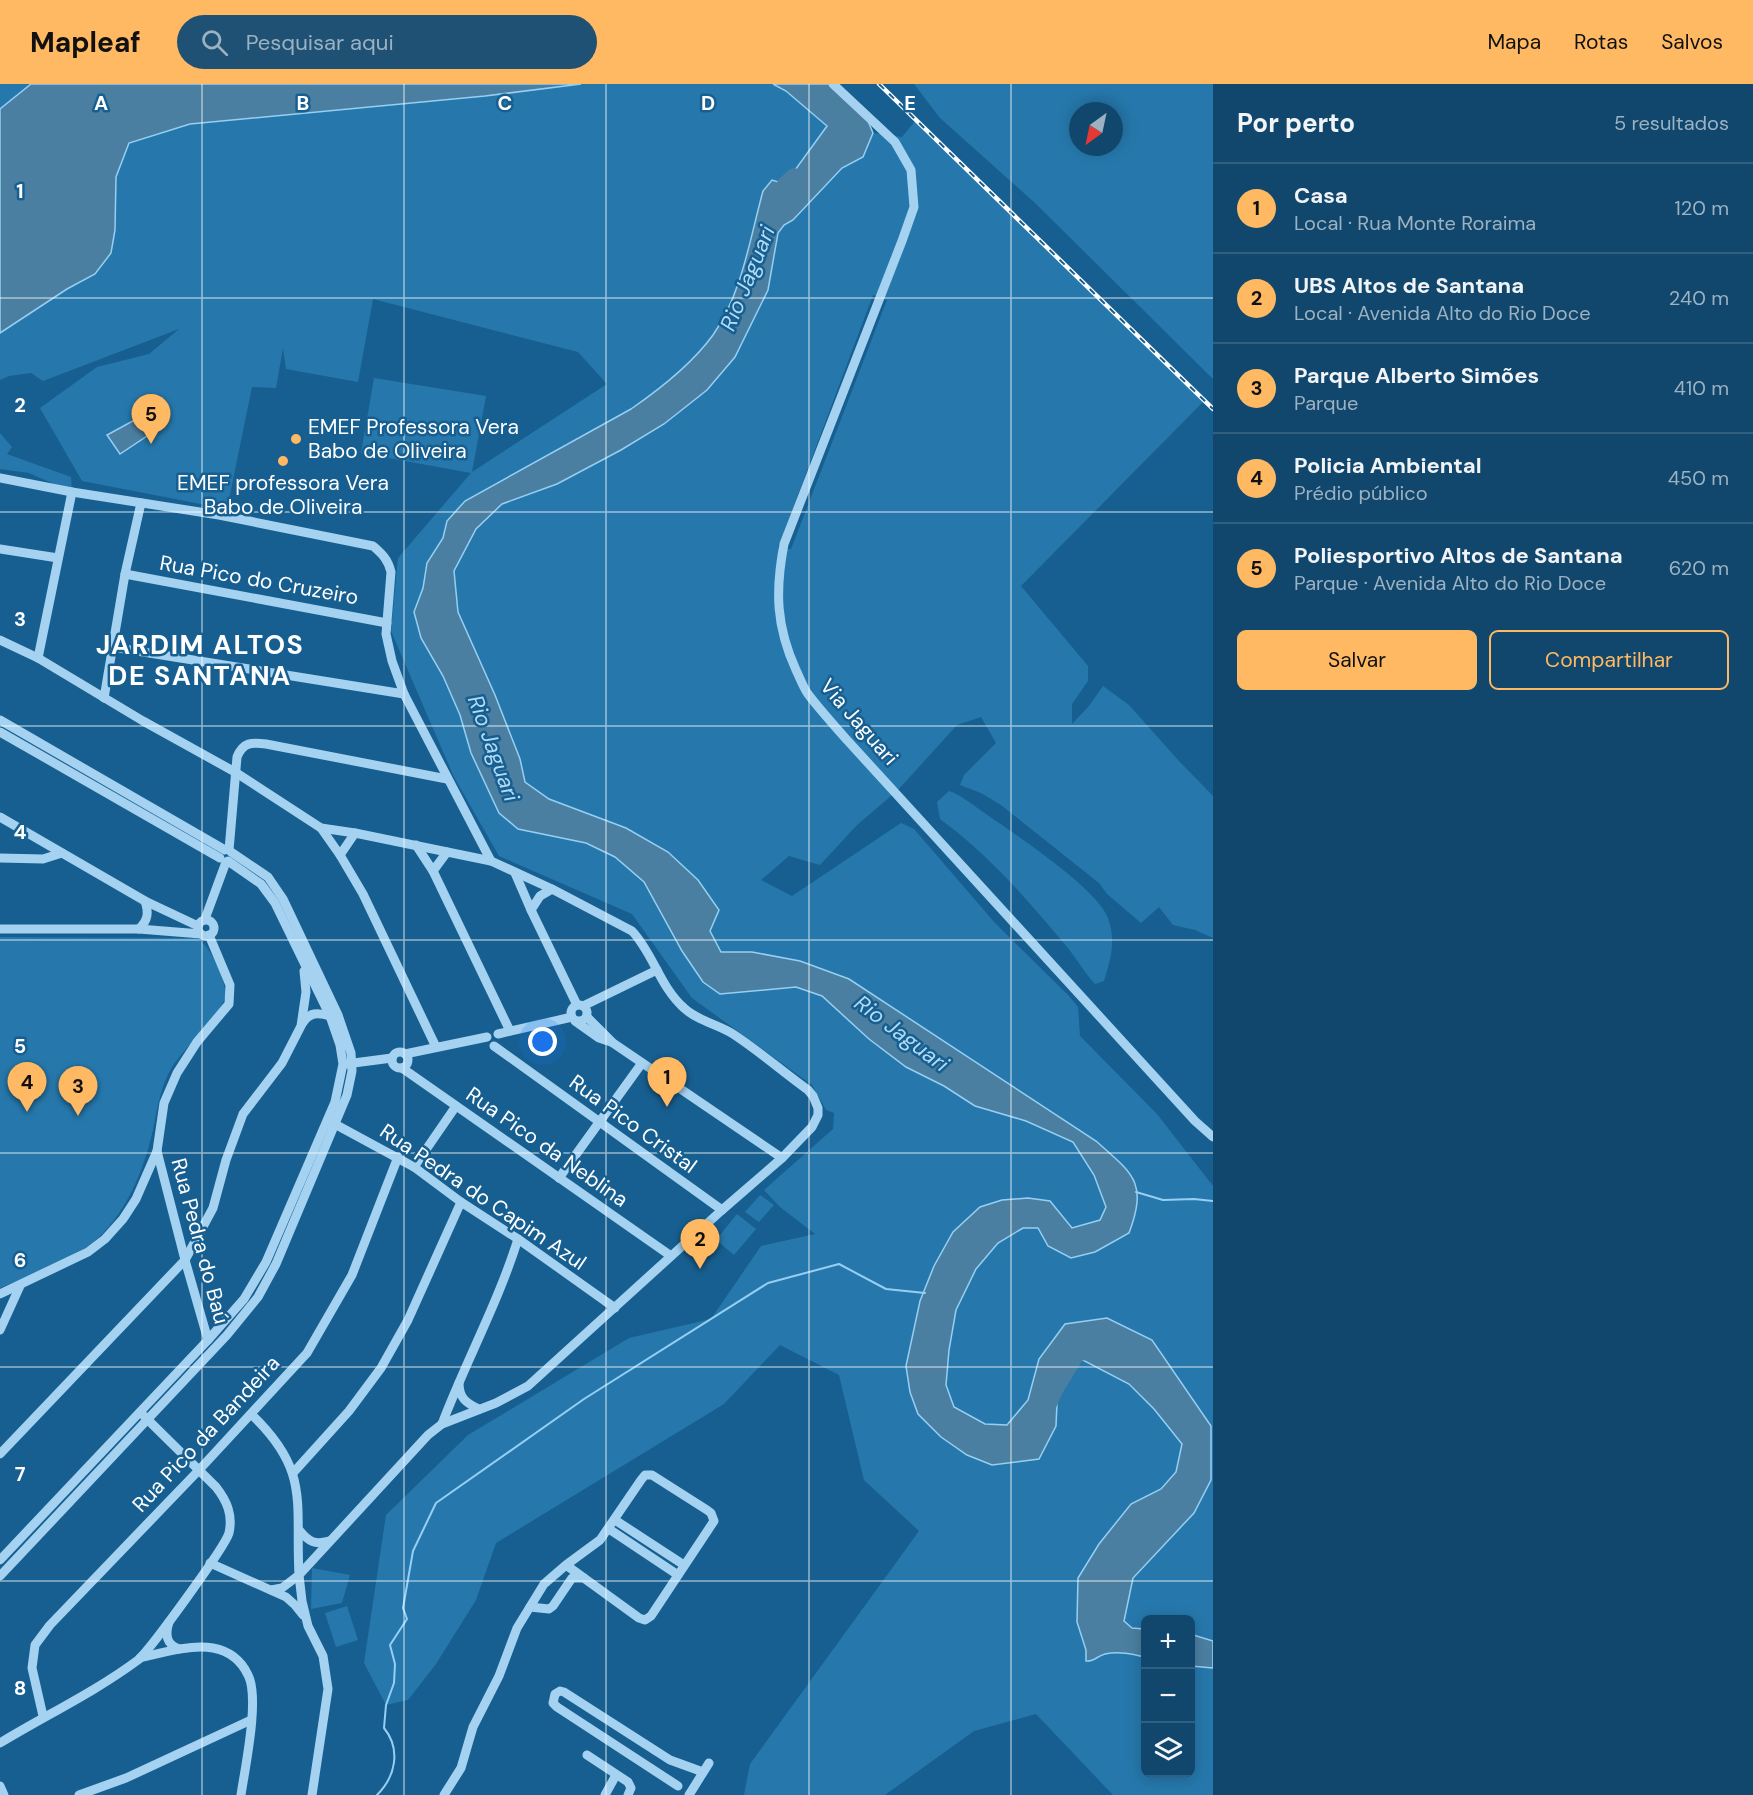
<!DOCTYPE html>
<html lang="pt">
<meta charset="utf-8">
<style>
:root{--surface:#11476c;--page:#1e5174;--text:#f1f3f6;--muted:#9cb2c2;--line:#305f7f;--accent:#ffb962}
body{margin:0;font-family:"DM Sans",sans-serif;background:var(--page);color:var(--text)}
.controls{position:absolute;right:18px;bottom:18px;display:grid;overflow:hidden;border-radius:9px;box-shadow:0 3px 15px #0003}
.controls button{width:54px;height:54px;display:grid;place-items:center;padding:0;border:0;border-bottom:2px solid var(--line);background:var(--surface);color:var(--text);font:30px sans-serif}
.compass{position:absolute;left:1069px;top:18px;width:54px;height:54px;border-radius:50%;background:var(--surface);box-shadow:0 3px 15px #0003;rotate:213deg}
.you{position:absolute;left:543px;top:958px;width:21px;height:21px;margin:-15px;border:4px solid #fff;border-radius:50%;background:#1a73e8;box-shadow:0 0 0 9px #1a73e833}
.badge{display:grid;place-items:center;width:39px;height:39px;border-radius:50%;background:var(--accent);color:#111;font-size:20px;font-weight:700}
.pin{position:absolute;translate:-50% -50px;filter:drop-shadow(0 2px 3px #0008)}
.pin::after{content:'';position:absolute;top:32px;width:21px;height:18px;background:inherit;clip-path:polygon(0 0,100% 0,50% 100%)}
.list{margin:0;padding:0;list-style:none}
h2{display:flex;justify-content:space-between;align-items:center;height:78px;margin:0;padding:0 24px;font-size:26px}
h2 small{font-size:20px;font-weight:400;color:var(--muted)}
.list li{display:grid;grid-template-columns:39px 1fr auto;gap:18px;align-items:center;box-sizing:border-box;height:90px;padding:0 24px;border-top:2px solid var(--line)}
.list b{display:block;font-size:22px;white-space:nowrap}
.list p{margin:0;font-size:20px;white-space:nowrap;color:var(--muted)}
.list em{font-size:20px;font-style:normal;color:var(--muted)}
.actions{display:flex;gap:12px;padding:18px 24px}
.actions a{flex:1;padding:14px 0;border:2px solid var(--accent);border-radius:9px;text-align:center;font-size:21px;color:var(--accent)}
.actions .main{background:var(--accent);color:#111}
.icon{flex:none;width:33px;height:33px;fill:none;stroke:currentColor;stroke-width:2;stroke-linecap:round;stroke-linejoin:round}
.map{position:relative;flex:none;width:1213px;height:1711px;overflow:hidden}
header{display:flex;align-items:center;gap:36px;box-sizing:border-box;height:84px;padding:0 30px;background:var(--accent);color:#111}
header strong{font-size:28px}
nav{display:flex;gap:33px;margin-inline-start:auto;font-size:21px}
.search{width:420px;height:54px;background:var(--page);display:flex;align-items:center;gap:15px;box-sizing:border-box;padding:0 21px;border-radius:33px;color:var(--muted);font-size:22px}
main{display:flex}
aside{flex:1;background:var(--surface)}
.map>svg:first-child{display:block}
.green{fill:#2678ac;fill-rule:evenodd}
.water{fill:#4b7fa1;stroke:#96cff3;stroke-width:1.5}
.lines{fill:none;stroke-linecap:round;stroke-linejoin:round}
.stream{stroke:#96cff3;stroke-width:2}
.river{stroke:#4b7fa1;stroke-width:14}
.minor{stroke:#a4d2f0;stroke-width:9}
.rail-casing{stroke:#fff;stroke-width:4.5}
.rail{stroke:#175f90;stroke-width:2;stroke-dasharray:7;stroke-linecap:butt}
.grid{fill:none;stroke:#fff;stroke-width:1.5;stroke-opacity:0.55}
.poi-dot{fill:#ffb962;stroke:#175f90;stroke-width:2}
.labels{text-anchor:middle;stroke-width:5;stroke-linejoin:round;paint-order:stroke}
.poi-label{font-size:21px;fill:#fff;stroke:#175f90;text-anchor:start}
.street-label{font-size:21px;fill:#fff;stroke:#175f90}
.water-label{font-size:22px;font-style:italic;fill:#b0dbf7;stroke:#175f90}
.district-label{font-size:27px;font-weight:bold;letter-spacing:1.5px;fill:#fff;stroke:#175f90}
.grid-label{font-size:20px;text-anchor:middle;font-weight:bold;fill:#fff;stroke:#175f90;stroke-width:5;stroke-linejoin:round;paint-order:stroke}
</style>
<header>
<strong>Mapleaf</strong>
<div class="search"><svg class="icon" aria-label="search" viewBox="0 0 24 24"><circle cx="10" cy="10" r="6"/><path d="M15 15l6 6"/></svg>Pesquisar aqui</div>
<nav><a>Mapa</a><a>Rotas</a><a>Salvos</a></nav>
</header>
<main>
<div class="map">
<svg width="1213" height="1711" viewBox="0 0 1213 1711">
<rect width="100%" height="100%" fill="#175f90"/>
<g class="green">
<path d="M0 0H31L0 25Z"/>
<path d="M581 0H773L786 7 827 42 819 55 778 149 784 141 793 136 842 84 863 73 873 49 902 53 916 36 1204 317 1021 502 1088 582V597L1072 620V640L1089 622 1103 602 1129 621 1178 676 1213 712V854L1195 846 1173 841 1159 823 1141 839 1107 810 1099 799 1001 721 981 709 960 701 964 691 996 659 981 633 957 641 898 706 857 741 820 781 789 772 761 796 792 812 901 739 914 745 995 839 1068 911 1078 923 1080 952 1157 1030 1213 1102V1711H1113L1036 1630 974 1647 885 1711H744L750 1680 919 1447 864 1396 839 1291 780 1261 724 1320 496 1459 476 1516 436 1580 408 1616 386 1621 364 1579 386 1431 468 1351 629 1254 711 1235 761 1162 815 1150 780 1123 764 1106 833 1045 834 1029 826 1026 812 1001 692 914 632 830 499 772 454 693 391 547 398 474 471 389 361 369 374 294 486 312 472 388 607 300 578 268 373 215 358 298 286 285 283 264 276 304 252 303 227 425 82 397 40 324 97 283 149 270 179 245 43 297 31 289 9 292 0 296V249L67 205 95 190 115 146 116 93 129 59 190 40 485 12ZM873 211 887 216 791 465 778 464ZM1026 1037 1096 1057 1129 1149 1048 1162 1041 1132H1063L1068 1142 1072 1144 1100 1136 1106 1123 1094 1091 1073 1058ZM1146 1536H1190V1688H1146Z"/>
<path d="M914 0H1213V295L1034 118 940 34ZM1078 27H1114V63H1078Z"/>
<path d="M0 349 12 363 7 370 71 393 72 408 29 389 0 385Z"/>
<path d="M949 707C961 711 973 721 983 728 1012 748 1097 804 1108 834 1116 856 1111 875 1104 897L1095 900C1084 888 1077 875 1067 863 1029 817 988 770 940 735L937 718Z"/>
<path d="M0 853 196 854C209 859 228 898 225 913 222 928 181 967 171 985 160 1004 157 1026 153 1046 144 1084 130 1120 104 1148 77 1177 35 1189 0 1204Z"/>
<path d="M760 1111 774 1121 759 1138 745 1128Z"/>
<path d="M737 1130 756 1145 734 1171 716 1156Z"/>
<path d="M312 1484 350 1491 342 1519 311 1525Z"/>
<path d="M347 1522 358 1556 336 1563 325 1529Z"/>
</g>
<g class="water">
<path d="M31 0H581L485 12 190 40 129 59 116 93 115 146 111 169 95 190 67 205 0 249V25Z"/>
<path d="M773 0H834L866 32 873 49 863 73 842 84 793 136 784 141 778 149 768 206 735 273 707 306 664 340 621 366 557 400 502 420 476 445 454 487 458 528 495 611 520 675 525 698 549 715 626 744 668 768 698 796 719 826 710 847 721 868H752L800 877 849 895 1096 1057C1133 1090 1148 1098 1129 1149L1095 1168 1071 1174 1048 1162 1038 1144H1023L998 1159 976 1185 956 1226 949 1266 946 1301 954 1323 985 1340 1007 1341 1028 1316 1039 1275 1065 1240 1107 1234 1152 1256 1211 1342V1396L1194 1429 1133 1494 1124 1537 1132 1544 1145 1545V1573C1132 1570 1119 1567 1105 1570 1097 1572 1094 1578 1086 1577V1566L1077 1538 1078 1494 1099 1460 1131 1420 1161 1405 1176 1388 1182 1360 1154 1325 1129 1300 1081 1275 1063 1283 1058 1297 1056 1342 1039 1375 992 1381 967 1371 941 1353 918 1330 910 1308 906 1282 920 1217 934 1182 953 1148 980 1123 1002 1116 1028 1114 1050 1117 1072 1144 1100 1136 1106 1123 1094 1091 1073 1058 1026 1037 975 1022 944 1002 906 983 869 955 822 912 796 903 720 910 703 898 682 867 644 798 615 773 586 759 518 745 499 729 471 669 460 631 443 592 421 554 414 528 423 504 427 479 443 454 447 437 465 417 631 325C660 305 692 280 713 251 742 210 750 154 763 107L772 96 785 100 827 42 786 7Z"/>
<path d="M140 333 150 350 120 370 107 351Z"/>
<path d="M1190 1550 1213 1557V1584L1191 1582Z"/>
</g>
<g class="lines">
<g class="stream">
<path d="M1136 1108 1163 1116 1194 1115 1213 1117"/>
<path d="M377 1711C396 1692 401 1665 384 1644L386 1621 394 1599 395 1580 390 1561 407 1535 403 1524 413 1467 436 1419 584 1315 768 1199 839 1180 886 1205 925 1209"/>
</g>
<g class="river">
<path d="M759 171 784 100 794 91"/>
<path d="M1050 1320 1056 1306 1078 1270 1085 1269"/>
</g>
<g class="minor">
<path d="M833 0 895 58 911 86 914 123 902 157 784 460C775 507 776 542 796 586 800 594 803 603 808 610 820 626 834 641 847 656L1195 1037 1213 1053"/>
<path d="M0 394 72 408 219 431 373 462C382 470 388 475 391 488L386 550 392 577 404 610 491 777 552 805 632 847C653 869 660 903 684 924 698 937 717 940 733 950 759 967 783 988 808 1006L813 1012 818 1024V1031L812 1043 782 1074 722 1126 528 1302 496 1319 442 1340 428 1351 299 1491 302 1517 308 1542 323 1572 328 1605 312 1711"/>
<path d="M0 465 58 474"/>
<path d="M125 490 387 539"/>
<path d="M0 556 38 574 143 637 235 688 321 744 340 771 363 810 436 963"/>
<path d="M112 563 404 610"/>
<path d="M38 574 72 408"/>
<path d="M104 614 125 490 141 419"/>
<path d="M0 636 225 766"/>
<path d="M0 648 220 774"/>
<path d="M0 733 145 817 198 842"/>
<path d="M321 744 355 749 491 777"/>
<path d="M416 761 433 787 510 947"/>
<path d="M229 766 237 673C243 658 252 658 266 660L447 695"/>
<path d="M340 771 355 749"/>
<path d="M0 774 43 775 62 769"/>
<path d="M433 787 447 768"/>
<path d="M515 789 531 826 577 921"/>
<path d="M531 826 540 812 552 805"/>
<path d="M205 835 226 778"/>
<circle cx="206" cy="844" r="8"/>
<path d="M0 845H139L201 850"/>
<path d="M139 845C148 836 149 829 145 817"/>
<circle cx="579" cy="929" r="8"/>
<path d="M583 922 657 886"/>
<path d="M587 933 613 959 782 1074"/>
<path d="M575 937 599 954 611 958"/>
<path d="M302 940C309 928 318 928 330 932"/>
<path d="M498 950 572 933"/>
<path d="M494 962 722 1126"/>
<circle cx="400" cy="976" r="8"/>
<path d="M405 970 487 953"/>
<path d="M346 980 392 974"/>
<path d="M402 984 671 1172"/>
<path d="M331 1038 414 1083 461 1118 518 1155 615 1224"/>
<path d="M157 1067 185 1176 208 1256"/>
<path d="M414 1083 456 1022"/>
<path d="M559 1094 642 979"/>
<path d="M0 1210 88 1168 105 1155 123 1135 136 1115 157 1067 164 1019 177 989 197 958 229 920 230 901 209 851"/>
<path d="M0 1246 20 1202"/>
<path d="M459 1299C459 1314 466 1319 479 1325"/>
<path d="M251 1330C311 1387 295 1419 299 1491L282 1504 271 1506"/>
<path d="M442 1340C466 1277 498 1219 518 1155"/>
<path d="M0 1370 185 1176 213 1124 226 1076 243 1030 282 979 301 942 306 908 304 887"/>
<path d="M293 1389 349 1327 381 1284 408 1236 461 1118"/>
<path d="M615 1436 684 1481"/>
<path d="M609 1445 678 1491"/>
<path d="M300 1447C309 1458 315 1461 329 1457"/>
<path d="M0 1476 208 1256 244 1215 266 1178 335 1018 343 980 340 961 330 932 275 819 261 800 228 777"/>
<path d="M210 1479 286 1513 295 1521 303 1531"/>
<path d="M0 1492 227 1251 258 1213 276 1180 347 1011 352 987 351 969 338 931 283 815 268 793 231 768"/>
<path d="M530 1523 549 1525 553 1522 572 1494H584"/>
<path d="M169 1538C165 1551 166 1560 179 1565"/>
<path d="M140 1574C161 1569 191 1560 213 1564 229 1567 241 1576 248 1591 260 1614 245 1684 241 1711"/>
<path d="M43 1632 32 1584 35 1561 50 1541 199 1386 307 1269 352 1191 398 1073"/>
<path d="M0 1659C46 1631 95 1608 138 1576 150 1566 225 1463 229 1449 233 1431 227 1417 216 1403L144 1332"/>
<path d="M587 1671 628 1698 631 1704 628 1711"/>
<path d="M0 1702 4 1711"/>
<path d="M678 1702 557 1623 553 1619 555 1610 560 1607 564 1608 670 1676 703 1688"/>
<path d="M79 1711 126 1694 251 1636"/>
<path d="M444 1711 461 1684 473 1643 499 1592 517 1544 544 1500 566 1481 600 1456 641 1396 645 1391H652L707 1426 711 1429 714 1437 651 1532 645 1536 639 1534 566 1481"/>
<path d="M605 1711 616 1691"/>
<path d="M689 1711 709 1679"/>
</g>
<defs>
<path id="rail" d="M879 0 1213 325"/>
</defs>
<use href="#rail" class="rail-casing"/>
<use href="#rail" class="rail"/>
</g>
<path class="grid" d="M202 0V1711M404 0V1711M606 0V1711M809 0V1711M1011 0V1711M0 214H1213M0 428H1213M0 642H1213M0 856H1213M0 1069H1213M0 1283H1213M0 1497H1213"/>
<g class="poi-dot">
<circle cx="296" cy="355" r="6"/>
<circle cx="283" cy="377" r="6"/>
</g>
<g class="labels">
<g class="poi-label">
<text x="308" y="350">EMEF Professora Vera<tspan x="308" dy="24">Babo de Oliveira</tspan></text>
<text x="283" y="406" text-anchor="middle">EMEF professora Vera<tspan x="283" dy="24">Babo de Oliveira</tspan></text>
</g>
<g class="street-label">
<text transform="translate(259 496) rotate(10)" y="7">Rua Pico do Cruzeiro</text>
<text transform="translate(859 638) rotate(49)" y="7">Via Jaguari</text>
<text transform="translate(633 1040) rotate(36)" y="7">Rua Pico Cristal</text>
<text transform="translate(547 1063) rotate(35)" y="7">Rua Pico da Neblina</text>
<text transform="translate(483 1113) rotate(34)" y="7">Rua Pedra do Capim Azul</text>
<text transform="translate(200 1157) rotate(75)" y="7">Rua Pedra do Baú</text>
<text transform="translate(206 1350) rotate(-47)" y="7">Rua Pico da Bandeira</text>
</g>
<g class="water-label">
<text transform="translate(747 194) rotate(-68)" y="8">Rio Jaguari</text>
<text transform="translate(494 664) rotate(70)" y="8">Rio Jaguari</text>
<text transform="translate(902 949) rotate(37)" y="8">Rio Jaguari</text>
</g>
<g class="district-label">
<text x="200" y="570">JARDIM ALTOS<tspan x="200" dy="31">DE SANTANA</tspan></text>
</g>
</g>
<g class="grid-label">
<text x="101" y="26">A</text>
<text x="303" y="26">B</text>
<text x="505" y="26">C</text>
<text x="708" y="26">D</text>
<text x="910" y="26">E</text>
<text x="20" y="114">1</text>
<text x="20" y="328">2</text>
<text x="20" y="542">3</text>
<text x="20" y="755">4</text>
<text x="20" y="969">5</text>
<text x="20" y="1183">6</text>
<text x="20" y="1397">7</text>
<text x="20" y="1611">8</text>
</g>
</svg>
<div class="controls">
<button>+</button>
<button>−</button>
<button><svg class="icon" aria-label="layers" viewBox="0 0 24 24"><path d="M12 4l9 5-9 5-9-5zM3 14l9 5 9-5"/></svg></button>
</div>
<svg class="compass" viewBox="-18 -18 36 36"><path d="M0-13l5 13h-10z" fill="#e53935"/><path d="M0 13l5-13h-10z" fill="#9cb2c2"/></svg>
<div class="you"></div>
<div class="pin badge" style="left:667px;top:1023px">1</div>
<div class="pin badge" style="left:700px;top:1185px">2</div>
<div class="pin badge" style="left:78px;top:1032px">3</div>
<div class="pin badge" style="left:27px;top:1028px">4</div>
<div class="pin badge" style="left:151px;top:360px">5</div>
</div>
<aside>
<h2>Por perto<small>5 resultados</small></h2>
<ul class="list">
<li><span class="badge">1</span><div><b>Casa</b><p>Local · Rua Monte Roraima</p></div><em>120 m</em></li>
<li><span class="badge">2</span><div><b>UBS Altos de Santana</b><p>Local · Avenida Alto do Rio Doce</p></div><em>240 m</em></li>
<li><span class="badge">3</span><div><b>Parque Alberto Simões</b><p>Parque</p></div><em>410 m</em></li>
<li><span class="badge">4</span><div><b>Policia Ambiental</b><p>Prédio público</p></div><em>450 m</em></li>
<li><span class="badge">5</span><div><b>Poliesportivo Altos de Santana</b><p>Parque · Avenida Alto do Rio Doce</p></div><em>620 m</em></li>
</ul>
<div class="actions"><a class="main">Salvar</a><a>Compartilhar</a></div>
</aside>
</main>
